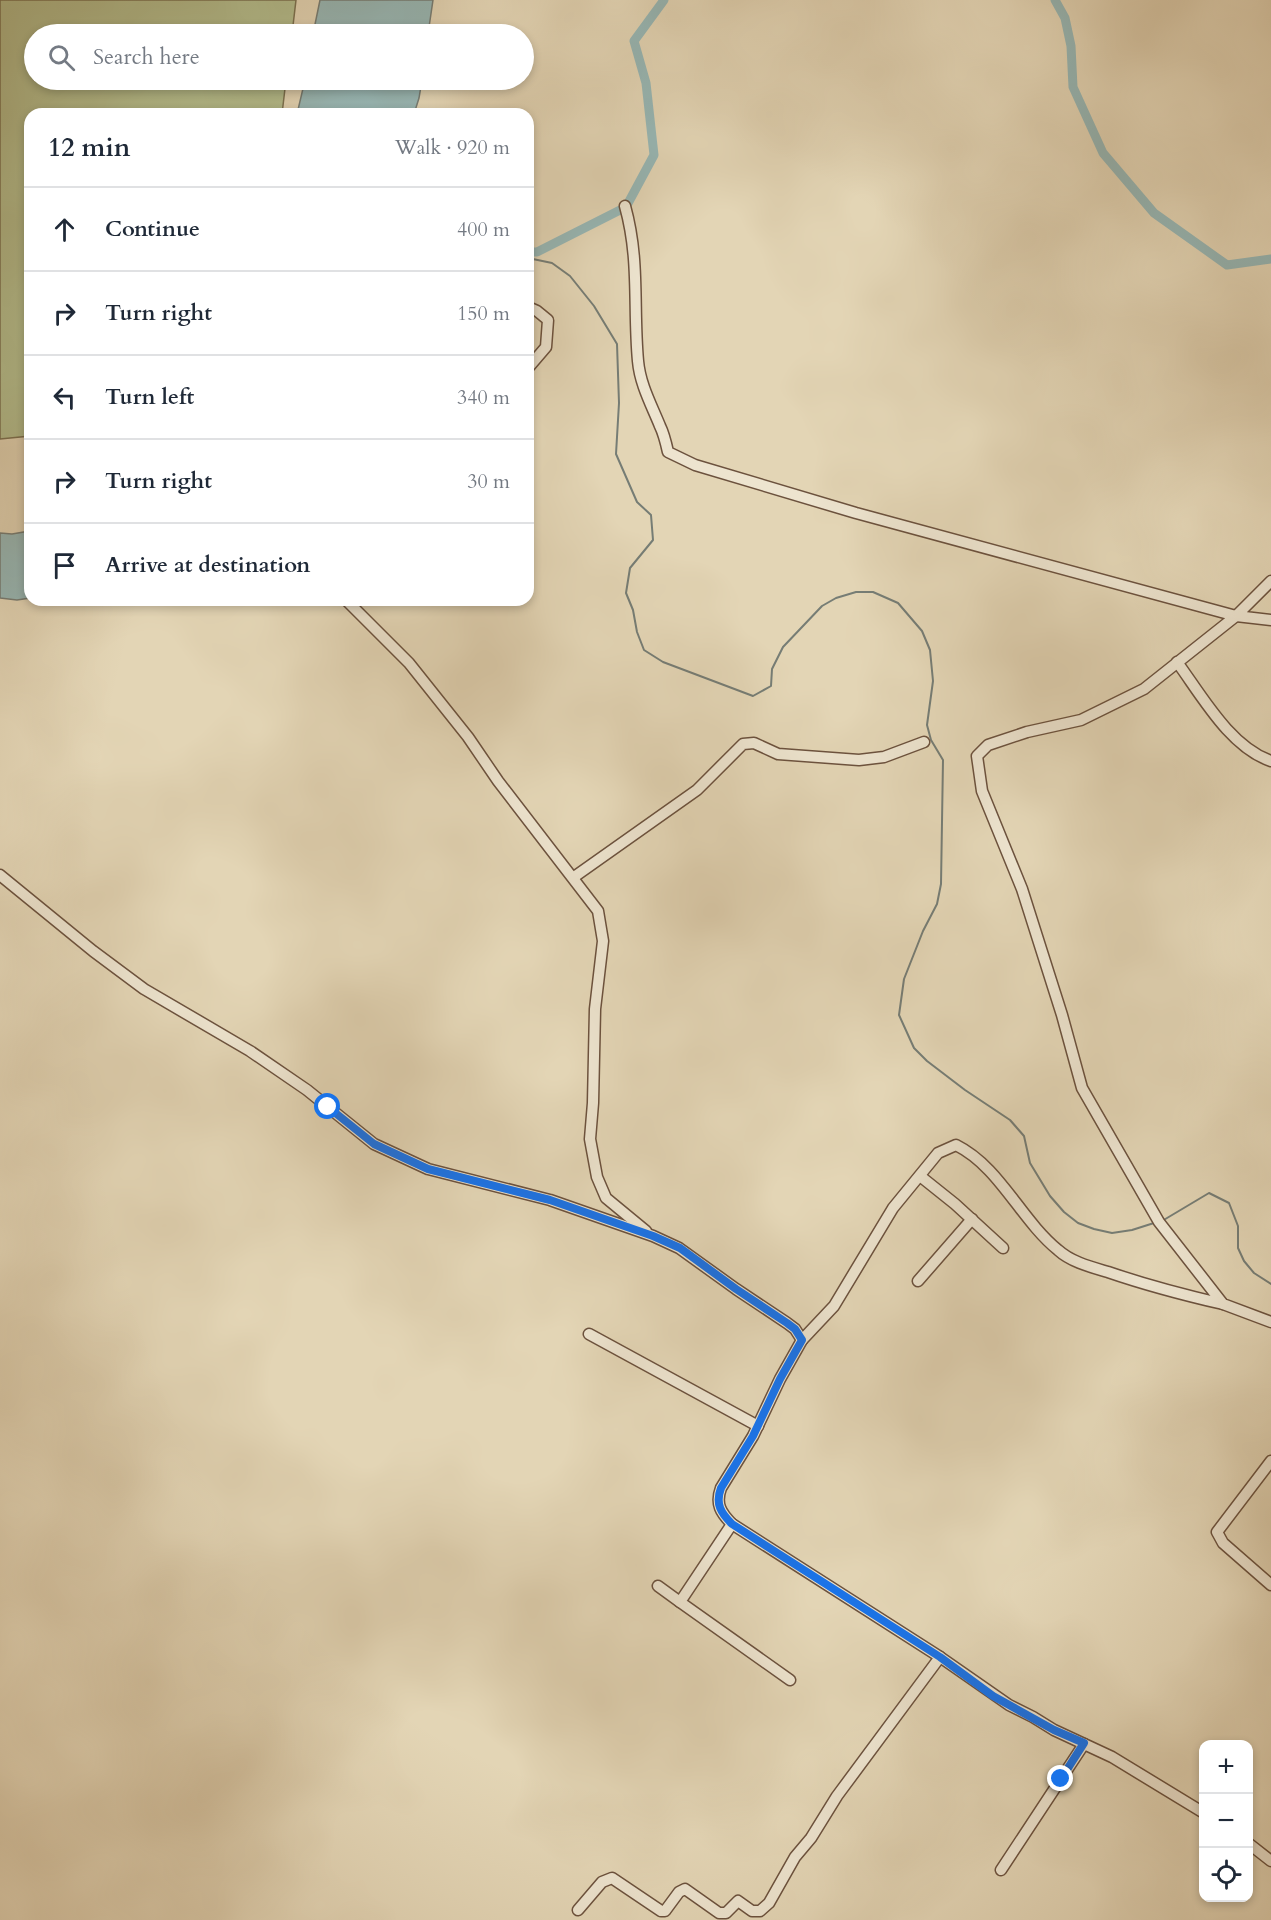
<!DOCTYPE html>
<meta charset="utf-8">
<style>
:root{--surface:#fff;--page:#f2f2f3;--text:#1f2937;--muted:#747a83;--line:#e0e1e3}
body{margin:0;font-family:Cardo,serif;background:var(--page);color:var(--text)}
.controls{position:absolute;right:18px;bottom:18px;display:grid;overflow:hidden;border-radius:12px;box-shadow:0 3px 9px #0003}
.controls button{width:54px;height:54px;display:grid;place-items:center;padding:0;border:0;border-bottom:2px solid var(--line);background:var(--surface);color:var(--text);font:30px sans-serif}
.stop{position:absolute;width:18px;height:18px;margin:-14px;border:4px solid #1a73e8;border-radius:50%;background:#fff}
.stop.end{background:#1a73e8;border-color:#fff;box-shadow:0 2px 6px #0008}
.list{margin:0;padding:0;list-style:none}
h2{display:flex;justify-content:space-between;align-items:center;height:78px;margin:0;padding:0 24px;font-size:26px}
h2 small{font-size:20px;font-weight:400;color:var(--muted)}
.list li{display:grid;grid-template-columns:39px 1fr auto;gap:18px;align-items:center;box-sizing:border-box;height:84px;padding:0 24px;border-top:2px solid var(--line)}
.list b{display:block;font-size:22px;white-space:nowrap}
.list em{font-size:20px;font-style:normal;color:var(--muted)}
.icon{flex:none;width:33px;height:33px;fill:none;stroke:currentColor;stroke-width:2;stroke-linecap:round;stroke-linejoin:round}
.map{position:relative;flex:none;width:1271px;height:1920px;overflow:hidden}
.search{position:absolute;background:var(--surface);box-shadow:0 3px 9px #0003;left:24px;top:24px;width:510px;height:66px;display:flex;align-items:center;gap:15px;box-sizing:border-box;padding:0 21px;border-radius:33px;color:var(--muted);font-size:22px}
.panel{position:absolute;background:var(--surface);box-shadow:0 3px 9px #0003;left:24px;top:108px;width:510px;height:498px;border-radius:18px}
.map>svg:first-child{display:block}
.green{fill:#b3bd8e;stroke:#7c7252;stroke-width:1.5}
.water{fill:#97b7b5;stroke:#767d75;stroke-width:1.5}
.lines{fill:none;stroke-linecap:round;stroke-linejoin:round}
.stream{stroke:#767d75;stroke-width:2}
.canal{stroke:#97b7b5;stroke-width:9}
.minor-casing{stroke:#6c523e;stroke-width:13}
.minor{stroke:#ede4cf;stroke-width:10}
.route{stroke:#1a73e8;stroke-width:8}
</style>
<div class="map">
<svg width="1271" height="1920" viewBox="0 0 1271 1920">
<rect width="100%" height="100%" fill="#e3d5b5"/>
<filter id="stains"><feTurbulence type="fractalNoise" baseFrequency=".00333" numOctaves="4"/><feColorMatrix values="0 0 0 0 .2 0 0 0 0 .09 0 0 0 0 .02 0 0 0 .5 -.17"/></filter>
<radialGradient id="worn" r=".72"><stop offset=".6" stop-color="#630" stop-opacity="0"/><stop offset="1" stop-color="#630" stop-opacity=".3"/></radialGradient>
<path class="green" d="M0 0H296L292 34H34V80H286L282 114H30V436L0 439Z"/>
<g class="water">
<path d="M320 0H433L428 34H313Z"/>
<path d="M305 80H422L419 98 414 114H297Z"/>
<path d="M30 531V598L17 600 0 598V533L12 534Z"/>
</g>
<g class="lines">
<g class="stream">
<path d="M528 258 552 263 570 276 594 306 617 344 619 403 616 454 637 502 651 515 653 540 630 568 626 593 633 610 637 632 644 650 663 662 753 696 771 686 772 669 783 647 822 606 836 598 856 592H873L898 603 922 631 930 650 933 681 927 725 931 740 943 760 941 884 937 904 923 931 904 979 899 1015 914 1048 927 1061 965 1090 1010 1120 1024 1136 1030 1163 1050 1196 1064 1212 1078 1223 1094 1229 1112 1233 1132 1230 1154 1223"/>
<path d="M1162 1221 1209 1193 1229 1203 1238 1226V1248L1244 1261 1254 1273 1271 1284"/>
</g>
<g class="canal">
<path d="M1055 0 1065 18 1071 46 1073 87 1103 153 1154 213 1227 265 1271 259"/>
<path d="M528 252H537L626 207 654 155 646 83 634 41 664 0"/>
</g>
<defs>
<g id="minor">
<path d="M625 206C640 260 633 306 638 361 640 384 651 404 660 426 664 434 666 443 668 452L695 465 856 513 1236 616 1144 689 1081 720 1027 732 988 745 977 756 982 791 1022 889 1062 1015 1082 1088 1159 1222 1223 1304 1271 1322"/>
<path d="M528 307 537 311 548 320 546 347 528 368"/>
<path d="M1271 581 1236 616 1271 620"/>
<path d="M346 600 409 663 468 737 498 781 598 911 603 941 595 1009 593 1103 590 1139 597 1177 606 1198 646 1231"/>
<path d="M1177 662C1202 696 1230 747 1271 761"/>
<path d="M0 875 93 951 144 989 250 1051 307 1090 374 1144 428 1169 550 1200 653 1236 679 1248 736 1289 787 1323 795 1329 802 1340 780 1379 753 1436 721 1488C715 1504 721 1513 732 1524L940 1657 1009 1705 1033 1717 1054 1730 1112 1757 1204 1813"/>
<path d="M574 877 697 790 743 744 754 743 778 754 859 760 884 757 924 742"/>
<path d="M920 1176 955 1204 1003 1248"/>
<path d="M918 1281 972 1219"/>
<path d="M589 1334 758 1426"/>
<path d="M802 1340 834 1306 893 1208 938 1153 956 1145C1000 1167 1020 1219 1058 1250 1071 1262 1091 1267 1108 1272 1146 1285 1184 1295 1223 1304"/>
<path d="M1271 1461 1217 1532 1223 1543 1271 1585"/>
<path d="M732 1524 680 1602 790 1680"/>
<path d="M658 1586 680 1602"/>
<path d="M1248 1843 1271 1861"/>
<path d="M1001 1870 1084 1744"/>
<path d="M578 1910 602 1882 612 1878 661 1911H665L679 1892 685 1889 719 1913H726L738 1901 752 1911H760L769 1903 795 1857 811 1838 837 1796 940 1657"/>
</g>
</defs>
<use href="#minor" class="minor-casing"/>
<use href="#minor" class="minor"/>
</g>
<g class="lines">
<path class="route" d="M328 1107 374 1144 428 1169 550 1200 653 1236 680 1248 736 1289 787 1323 795 1329 802 1340 780 1379 753 1436 721 1488C715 1504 721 1513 732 1524L940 1657 993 1696 1054 1730 1084 1743 1061 1779"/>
</g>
<rect width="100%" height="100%" filter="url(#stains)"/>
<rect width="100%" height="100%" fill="url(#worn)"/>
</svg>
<div class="controls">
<button>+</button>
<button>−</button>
<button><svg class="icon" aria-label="locate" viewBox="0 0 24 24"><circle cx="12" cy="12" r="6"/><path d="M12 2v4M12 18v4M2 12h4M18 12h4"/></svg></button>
</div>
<div class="stop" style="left:328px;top:1107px"></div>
<div class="stop end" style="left:1061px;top:1779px"></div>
<div class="search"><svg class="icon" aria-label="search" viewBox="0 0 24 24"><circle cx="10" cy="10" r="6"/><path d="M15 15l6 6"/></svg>Search here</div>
<section class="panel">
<h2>12 min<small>Walk · 920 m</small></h2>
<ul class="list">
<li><svg class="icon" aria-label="ahead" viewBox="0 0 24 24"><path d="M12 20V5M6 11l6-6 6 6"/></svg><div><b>Continue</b></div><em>400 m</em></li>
<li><svg class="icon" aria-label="right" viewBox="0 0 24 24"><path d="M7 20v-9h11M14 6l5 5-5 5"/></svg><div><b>Turn right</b></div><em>150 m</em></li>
<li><svg class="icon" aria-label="left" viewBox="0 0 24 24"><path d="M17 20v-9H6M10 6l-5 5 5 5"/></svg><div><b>Turn left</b></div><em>340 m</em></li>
<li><svg class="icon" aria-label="right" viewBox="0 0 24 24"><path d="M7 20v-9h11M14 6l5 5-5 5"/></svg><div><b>Turn right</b></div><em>30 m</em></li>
<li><svg class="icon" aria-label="arrive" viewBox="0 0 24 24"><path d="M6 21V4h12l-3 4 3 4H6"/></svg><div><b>Arrive at destination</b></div></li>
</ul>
</section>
</div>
